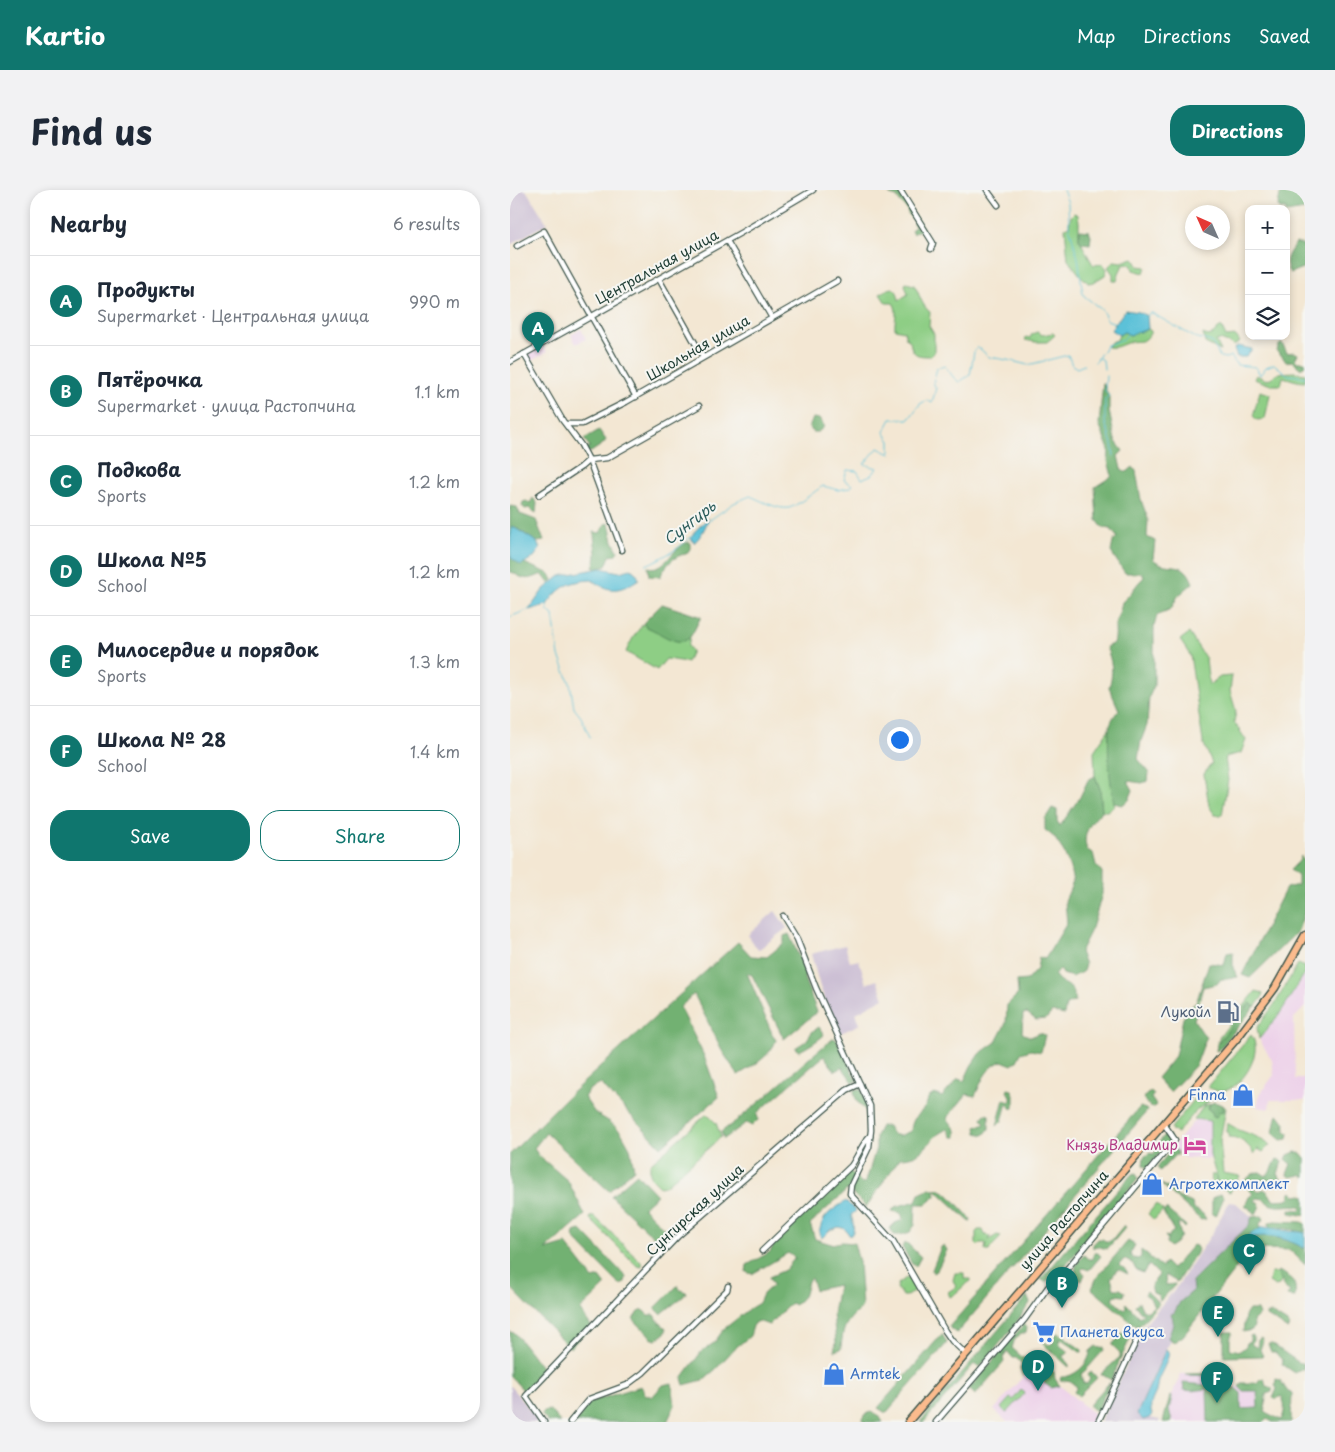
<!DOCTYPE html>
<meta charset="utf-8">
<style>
:root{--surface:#fff;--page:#f2f2f3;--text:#1f2937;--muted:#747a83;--line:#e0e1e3;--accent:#0f766e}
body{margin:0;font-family:"Playpen Sans",sans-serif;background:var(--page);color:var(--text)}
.controls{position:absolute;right:15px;top:15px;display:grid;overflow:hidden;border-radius:10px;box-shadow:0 2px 8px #0003}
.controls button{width:45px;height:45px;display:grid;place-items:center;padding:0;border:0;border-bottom:1px solid var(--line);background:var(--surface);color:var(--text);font:25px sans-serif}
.compass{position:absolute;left:675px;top:15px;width:45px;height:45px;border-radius:50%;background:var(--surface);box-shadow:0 2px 8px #0003;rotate:315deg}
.you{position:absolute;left:389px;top:549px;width:18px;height:18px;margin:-12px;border:4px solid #fff;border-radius:50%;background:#1a73e8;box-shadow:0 0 0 8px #1a73e833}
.badge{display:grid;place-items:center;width:32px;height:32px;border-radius:50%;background:var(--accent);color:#fff;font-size:16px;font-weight:700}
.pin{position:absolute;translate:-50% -41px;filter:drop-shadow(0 1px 2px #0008)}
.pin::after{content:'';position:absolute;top:26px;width:18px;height:15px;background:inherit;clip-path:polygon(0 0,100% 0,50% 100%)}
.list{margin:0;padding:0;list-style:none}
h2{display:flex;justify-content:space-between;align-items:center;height:65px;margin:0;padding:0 20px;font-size:21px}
h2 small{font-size:16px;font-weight:400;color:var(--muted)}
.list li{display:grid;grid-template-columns:32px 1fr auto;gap:15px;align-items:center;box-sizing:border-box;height:90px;padding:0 20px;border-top:1px solid var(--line)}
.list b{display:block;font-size:19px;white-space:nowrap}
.list p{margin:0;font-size:16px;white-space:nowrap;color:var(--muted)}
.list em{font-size:16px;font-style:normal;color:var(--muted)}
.actions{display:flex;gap:10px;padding:15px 20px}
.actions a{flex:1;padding:11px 0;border:1px solid var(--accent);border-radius:20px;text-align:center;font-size:18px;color:var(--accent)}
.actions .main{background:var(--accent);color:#fff}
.icon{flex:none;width:28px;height:28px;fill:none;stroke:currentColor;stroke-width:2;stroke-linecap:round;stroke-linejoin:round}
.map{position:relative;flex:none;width:795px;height:1232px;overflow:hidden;border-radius:20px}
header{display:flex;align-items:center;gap:30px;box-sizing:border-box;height:70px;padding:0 25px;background:var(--accent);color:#fff}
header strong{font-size:24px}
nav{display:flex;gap:28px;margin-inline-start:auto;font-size:18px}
.intro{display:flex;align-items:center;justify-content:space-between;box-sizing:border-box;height:120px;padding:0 30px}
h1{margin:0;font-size:35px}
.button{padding:12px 22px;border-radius:20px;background:var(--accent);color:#fff;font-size:18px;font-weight:700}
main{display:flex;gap:30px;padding:0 30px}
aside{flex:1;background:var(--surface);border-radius:20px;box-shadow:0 2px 8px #0003}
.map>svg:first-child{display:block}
.built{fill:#edd1e9}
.industrial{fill:#ccbfd4}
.green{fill:#8ece85;stroke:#56865c}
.forest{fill:#72b172;stroke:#487753}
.water{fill:#5bc1d8;stroke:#3d7f86}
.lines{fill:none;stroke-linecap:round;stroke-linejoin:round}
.stream{stroke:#5bc1d8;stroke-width:1}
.minor-casing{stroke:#3f564c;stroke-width:7}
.highway-casing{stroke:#3f564c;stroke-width:9}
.minor{stroke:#fff;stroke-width:4.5}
.highway{stroke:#fbbb8d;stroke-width:6}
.labels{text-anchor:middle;stroke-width:4;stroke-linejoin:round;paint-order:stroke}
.street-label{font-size:14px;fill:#1f3d34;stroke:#f6f6f2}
.service-label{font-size:14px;fill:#4e5e75;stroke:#f6f6f2;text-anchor:end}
.shop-label{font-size:14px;fill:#366cbe;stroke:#f6f6f2;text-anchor:start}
.hotel-label{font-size:14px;fill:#b23c85;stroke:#f6f6f2;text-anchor:end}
.water-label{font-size:15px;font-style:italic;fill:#2e5e5d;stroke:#f6f6f2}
</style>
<header>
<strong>Kartio</strong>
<nav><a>Map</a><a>Directions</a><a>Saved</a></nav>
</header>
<div class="intro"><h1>Find us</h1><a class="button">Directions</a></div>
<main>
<aside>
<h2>Nearby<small>6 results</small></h2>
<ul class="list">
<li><span class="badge">A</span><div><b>Продукты</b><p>Supermarket · Центральная улица</p></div><em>990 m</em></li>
<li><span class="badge">B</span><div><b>Пятёрочка</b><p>Supermarket · улица Растопчина</p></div><em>1.1 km</em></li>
<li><span class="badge">C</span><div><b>Подкова</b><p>Sports</p></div><em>1.2 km</em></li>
<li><span class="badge">D</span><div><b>Школа №5</b><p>School</p></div><em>1.2 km</em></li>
<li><span class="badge">E</span><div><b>Милосердие и порядок</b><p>Sports</p></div><em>1.3 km</em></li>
<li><span class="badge">F</span><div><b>Школа № 28</b><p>School</p></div><em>1.4 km</em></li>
</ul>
<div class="actions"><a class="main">Save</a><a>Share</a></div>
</aside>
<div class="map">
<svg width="795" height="1232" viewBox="0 0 795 1232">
<rect width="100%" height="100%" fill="#f6f6f2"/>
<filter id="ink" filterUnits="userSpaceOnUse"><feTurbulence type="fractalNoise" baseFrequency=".02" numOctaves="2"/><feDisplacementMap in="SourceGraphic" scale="10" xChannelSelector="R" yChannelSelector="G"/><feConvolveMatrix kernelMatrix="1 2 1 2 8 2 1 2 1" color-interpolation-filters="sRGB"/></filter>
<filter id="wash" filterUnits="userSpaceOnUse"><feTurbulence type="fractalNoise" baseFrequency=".0096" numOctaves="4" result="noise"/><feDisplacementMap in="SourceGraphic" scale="20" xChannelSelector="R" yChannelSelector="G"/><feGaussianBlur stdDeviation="1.12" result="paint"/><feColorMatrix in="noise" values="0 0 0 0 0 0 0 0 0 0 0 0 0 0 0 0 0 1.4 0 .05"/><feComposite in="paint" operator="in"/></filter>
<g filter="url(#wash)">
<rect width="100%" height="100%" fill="#f3e7d3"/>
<g class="built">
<path d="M71 139 76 149 66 154 61 145Z"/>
<path d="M33 155 37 162 21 171 16 164Z"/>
<path d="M795 783V817L784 828 785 889H795V910H760L759 919 747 917 750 904 764 885 762 870 749 849 771 822Z"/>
<path d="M685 930 700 931 701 969 675 968 662 957Z"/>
<path d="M524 1174 585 1225 582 1232H497L484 1220Z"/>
<path d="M704 1183V1198L753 1196V1221L743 1232H655L664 1199 671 1184Z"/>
</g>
<g class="industrial">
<path d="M0 0H16L37 33 0 55Z"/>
<path d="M265 721 277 738 248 760 238 745Z"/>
<path d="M335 755 340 772 349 770 356 794 367 790 374 808 346 823 350 834 329 844 310 797 301 764Z"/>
<path d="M719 1012 726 1013 742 1027 740 1035 682 1091 683 1101 640 1193 633 1230 639 1228 650 1230 649 1232H590L633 1141V1137L669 1094 704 1040Z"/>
<path d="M0 1196 30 1232H0Z"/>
</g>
<g class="green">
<path d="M564 23 568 25 569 32V49L582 73 584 75 593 74 597 79 595 85 584 92 578 93 571 86 558 70 555 38 559 36 561 26Z"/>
<path d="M623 68 625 70 628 76 636 77 634 83 623 80 621 74 613 75 609 83 607 91H603V84L598 77 604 71 612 72Z"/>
<path d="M396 93 404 95C410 104 411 115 420 122L419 136 424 144V163L421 166C408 166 402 166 400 151L396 148 394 141 385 139C384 129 389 121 383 113H376L370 104 378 99 383 98 387 102 389 110 398 104 395 95Z"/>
<path d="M711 136 716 147 726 146 730 152 723 156 721 154 710 150 706 151 711 161 695 153 693 144C702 149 705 142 711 136Z"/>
<path d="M638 139 641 141C635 156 627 149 617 153 608 156 608 158 597 157L601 152 607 150 609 145 614 142 620 145Z"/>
<path d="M527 142 532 145 543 143 545 145 537 152H525L515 150 516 147 520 148 522 144Z"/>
<path d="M784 182 795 184V192C787 192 781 189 773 187L771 195H761L744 189 746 185 757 190 769 183Z"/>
<path d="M750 201 760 204 755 229 747 230 743 226Z"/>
<path d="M152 414 191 427 180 447 178 456 182 461 177 472 156 469 147 480 116 462C124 442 137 429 152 414Z"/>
<path d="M679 443 696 469 699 495 710 487 722 486 720 501 726 521 724 532 736 550 731 563 715 567 718 590 712 625H705L699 616 694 584 702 573 693 552 680 465 670 450Z"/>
<path d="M599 539C610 558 606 595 604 616L597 621H592L590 599 585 586 584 561Z"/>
<path d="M788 774 794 777 795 783 771 822 749 849 747 838 766 812Z"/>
<path d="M746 801 753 803V806L745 817 740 813 707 854 710 846Z"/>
<path d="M741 845C754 861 734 894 717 900 711 903 703 900 698 897Z"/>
<path d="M698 903 702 906 701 910 688 919 667 943 662 941 661 938 689 904Z"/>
<path d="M700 914 698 919 702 922 706 927 709 921 714 920 713 915 716 918 710 950 713 983 730 986 720 1002 708 996 706 986V993L702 994 701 985H706L700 965V931L684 929 694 916Z"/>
<path d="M197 924 206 933 211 947 155 996 150 997 140 987V974Z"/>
<path d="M717 933 729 940 745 946 760 955 753 962 748 959 744 964C739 954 729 947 718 947L719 943 716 941Z"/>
<path d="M646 1014 653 1020 644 1030 638 1024Z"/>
<path d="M81 1026H84L131 1072 132 1077 127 1076 80 1029Z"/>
<path d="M468 1040H473L475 1045 480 1046 479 1050 487 1045 491 1046C488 1052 482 1054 479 1061H476L475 1060 476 1053H470L468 1056 466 1054V1042Z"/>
<path d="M445 1083H454V1089H461V1091C453 1095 448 1103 440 1107L438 1102 446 1097 443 1090Z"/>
<path d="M761 1083H767L772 1091 769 1095 765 1096 759 1092Z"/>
<path d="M396 1088 400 1089 406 1095 405 1100 397 1106H393L387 1098 388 1094Z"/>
<path d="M511 1200 515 1203 497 1223 491 1218 500 1208 503 1210Z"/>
</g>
<g class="forest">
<path d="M378 0H387L415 41H406L404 44 402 42 401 40 406 36 403 34 404 30C396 24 399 22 395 17 391 13 390 13 387 7L380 5Z"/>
<path d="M779 0 790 2 791 0H795V20L776 23V19H770L768 16 770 4Z"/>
<path d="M569 40 579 41 581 46 580 54 572 53 569 49Z"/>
<path d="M786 53 795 55V77L780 83C772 71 779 63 786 53Z"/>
<path d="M772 153 777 163 784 162 788 164 785 169 787 172H795V175L791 179 782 171 776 172 772 166 767 162 768 156Z"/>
<path d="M593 193 599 207V221L605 250 613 261 608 266 611 279 617 282 623 277 626 281 631 310 638 329 637 347 645 351 643 369C659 383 673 366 683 393L668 406 661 419 647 425 644 437V496L639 507 637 535 631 551 628 569 639 582 638 591 632 593 618 591 623 600 619 610 612 615 604 613C600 595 597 560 599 541 599 534 604 525 609 520L599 497C604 482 602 471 596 457L604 453C606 447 605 442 605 436 606 428 611 421 612 412 621 405 625 395 634 387L632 383H615L601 362 603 352 607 347 601 339 593 338 587 330 585 297 602 286 598 271 599 260 589 234Z"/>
<path d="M303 228 310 229 314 237 308 242H303L299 237Z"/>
<path d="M89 240 96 250 93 254 81 262H78L75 259 80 257 74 249Z"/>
<path d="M23 308 27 313 26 323 19 318 15 319 12 316 13 312 16 311 20 313Z"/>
<path d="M0 316 7 317 10 324 26 330 34 351 27 352 3 336 0 346Z"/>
<path d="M99 333 103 351 108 361 105 365 100 366 96 376 86 379 83 377C89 364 84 356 84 342L90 343 95 334Z"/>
<path d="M180 352V359L176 364C164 365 155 376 150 387L139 386 138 377C157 382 163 354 180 352Z"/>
<path d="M0 365 1 368 11 374 14 373 40 384 43 390 39 393 32 384C17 391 15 390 2 382L0 383Z"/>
<path d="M152 414 191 427C187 433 184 443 179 448 167 459 148 440 136 437L133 433Z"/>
<path d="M585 586 590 599 592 621C581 632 571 644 577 660L583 663 586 675 592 682V704L582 738 570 762 575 774 573 782 562 787 553 784 550 779 544 784C553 799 562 789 565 811L556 815 554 825 542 822 536 829 526 830 517 823 513 824 512 843 521 847 529 843 535 845 531 862 521 860 511 863 507 871 502 875 492 871C475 878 472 891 465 906L457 904 437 928 446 940V947H442L438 939C417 946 418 968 390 968L356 1017 338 999 300 1034 305 1049 321 1054 332 1052 344 1053 349 1072 352 1117C335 1133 333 1136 331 1159L324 1161 326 1152 323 1124 328 1095 305 1100 301 1088 298 1091 295 1104 285 1115 281 1113 259 1135 248 1131 244 1133 240 1146 224 1159 206 1179 193 1190 174 1195 172 1188 192 1161 204 1153 214 1139 239 1119 249 1113 253 1104 263 1095 259 1087 275 1080 285 1068 278 1063 242 1084 236 1082 237 1075 260 1062 264 1054 280 1037 318 1003 339 980 352 993 356 992 366 958V946L371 936H378L382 944 389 946 401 941C402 922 416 924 418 908L424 904 432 907 448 889 454 891 461 876 469 864 486 852 496 833 497 815 508 804 507 791 517 790 527 779 529 767 535 769 557 733 555 711 563 692 560 678 554 662 544 647 535 640V629L542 618 547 620V631L550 636 570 607 578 590Z"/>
<path d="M791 666 795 671V721L788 741 740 788 732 785 776 698 788 695V686L780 680 789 671Z"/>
<path d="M279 744 296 783 294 788 307 822 274 849 242 785 237 783 263 846 266 850C261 866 243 876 228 885L214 864 184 804 170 817 194 866 209 907 151 957 91 894 80 899 74 907 85 923 100 932 111 942 120 958 124 979 99 1001 36 943 24 958 28 965 58 991 75 1025 35 1060 56 1054 83 1089 90 1087 96 1095 70 1120 81 1136 60 1158 0 1097V964L54 910 228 752 241 766 257 767 274 753V746Z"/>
<path d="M723 762V778L728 787 717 789H711L707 794 693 797 684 830 696 848 686 875 660 902 647 888 665 866 673 828 687 810 699 773 714 775 717 763Z"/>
<path d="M740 813 742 814 744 817 709 860 706 861 707 854Z"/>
<path d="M309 837 314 845C310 849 295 859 289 861L286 859 285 858 296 851 302 842Z"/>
<path d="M324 848 327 850 347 892H343L332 877 325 881 314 866 247 923 248 930 242 936 236 933 214 949 211 942C251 914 285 878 324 848Z"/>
<path d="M347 899 351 900 357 914V921C350 916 344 909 344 900Z"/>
<path d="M498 899 502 900 504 905V918L501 919 497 913 492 931 487 936 494 909 499 912 501 910V906L497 902Z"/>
<path d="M641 901 644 904 641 908 646 915 644 917 641 918 634 910 635 906Z"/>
<path d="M704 912 713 915 714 921 709 922 706 927 703 926 702 922 698 919 700 914Z"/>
<path d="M630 917 638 920 447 1143 439 1137Z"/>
<path d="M475 924 479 925V939L474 945 467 943 466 937 475 934 472 928Z"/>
<path d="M769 925 775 933V942L779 943 778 949 771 950 763 943 766 927Z"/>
<path d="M659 945 660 952 637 978 633 975 634 967 640 963 643 964 649 957V952L654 946Z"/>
<path d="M663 958 667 961 668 965H665L650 981 647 977Z"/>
<path d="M785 962 791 963 795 968V988L791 985 780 987 777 984 781 974 776 970 778 965Z"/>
<path d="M767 969 772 971 768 984 771 989 762 992C756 988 752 990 745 993V998L749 1001 754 999 759 1003 763 1010 780 1009V1004L782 1002 786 1006 792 1005 795 1006V1024L792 1025 780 1023V1019L791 1020 792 1017C780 1012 763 1022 754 1009L747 1008 745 1011 748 1012 750 1016 746 1024 735 1015 739 1007 743 1004 735 994V990L744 983 750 982 756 986 762 979Z"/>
<path d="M626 983 628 989 550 1082 535 1092 531 1089 622 984Z"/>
<path d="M127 984 147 1005 133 1017 162 1047 157 1053 148 1051 101 1006Z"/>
<path d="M651 994 661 999 668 1007 682 1013 683 1018 693 1024 696 1029 691 1030Z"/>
<path d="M419 998 425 999 426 1006 416 1014H406L405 1035 400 1042 391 1045H384L380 1038 385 1033 393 1030 391 1023 382 1021 385 1017 406 1011 409 1004 416 1001Z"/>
<path d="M429 999 438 1004 461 1029 460 1032 426 1000Z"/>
<path d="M711 1004 714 1007 706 1026 702 1023V1008Z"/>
<path d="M656 1019 676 1036 675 1038 672 1034H668L671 1046 666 1053 660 1057 656 1053 658 1050 655 1046 659 1047 660 1044 664 1041 653 1022Z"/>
<path d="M752 1026 754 1029 750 1033V1040L741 1043 739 1049C756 1042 778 1049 793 1058L795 1057V1075L780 1060 755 1059 745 1066 743 1072 730 1073 673 1146 664 1152 658 1148C661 1140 666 1132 661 1124L664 1123 670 1112 683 1101 682 1091 739 1035 742 1027Z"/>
<path d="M764 1031 792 1032 795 1034V1043C788 1040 767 1037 760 1038L758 1034Z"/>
<path d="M614 1035 616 1037 597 1059 586 1056 583 1058V1054L588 1049H593L595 1051H601Z"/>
<path d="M71 1040 116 1087 115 1093 110 1095 63 1047 64 1042Z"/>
<path d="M618 1051 625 1055 620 1064 623 1068 628 1069 631 1067V1060L652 1077 655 1072 662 1079 683 1055 686 1056 688 1060 667 1092 655 1085 656 1095 665 1094V1095L650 1111 648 1105 643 1103 641 1095 649 1085 639 1075 633 1083 626 1080 623 1074 614 1069 609 1075 614 1078 618 1084 608 1079 601 1088 604 1099H610L615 1102 614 1106 605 1105 603 1109 606 1113 615 1120 617 1117 615 1114 616 1113 629 1127 634 1124 630 1122 625 1115 629 1112 632 1119 638 1121 644 1116 640 1108 635 1105 637 1101 649 1113 629 1136H626L582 1099 587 1087Z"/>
<path d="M397 1053 411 1067 406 1076 402 1074 392 1057 394 1054Z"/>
<path d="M434 1055 437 1060 427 1080 423 1083 422 1080 431 1057Z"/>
<path d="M584 1063H588L591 1066 579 1080 573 1078 571 1080 575 1084 572 1091 569 1090C562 1079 566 1073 574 1065L578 1069H582Z"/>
<path d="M768 1081C782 1087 787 1092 785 1107L777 1106 780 1102 773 1096 772 1091 767 1083Z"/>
<path d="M168 1095 170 1100 176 1102 174 1106 151 1124 145 1118Z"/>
<path d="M517 1106 520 1113 501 1140 470 1177 464 1174 414 1232H410Z"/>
<path d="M132 1119 138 1125H145L149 1132 156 1138V1142L146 1150 141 1148C138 1141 128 1136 123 1128Z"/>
<path d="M739 1120H747L749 1125 743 1131 744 1136 742 1140 733 1142 735 1126Z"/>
<path d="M761 1123 779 1134 778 1139 774 1138 770 1134 757 1126V1124Z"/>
<path d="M514 1134 517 1138 516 1143H511L504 1151 502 1158 513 1168H527L544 1182 545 1189 550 1196 541 1198 534 1193 528 1178 524 1177 513 1186 510 1178 512 1174 506 1168H503L497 1161 493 1168 494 1172 465 1205 459 1199Z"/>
<path d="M619 1137 623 1142 601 1190 591 1184 610 1167V1163L602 1155 616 1139Z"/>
<path d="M0 1142 5 1143 34 1181 15 1202 0 1186Z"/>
<path d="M714 1142H722V1144L720 1149V1159L730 1161 736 1156 737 1152 740 1151V1146L743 1145V1151L741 1154 747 1158 748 1150 751 1148 753 1151 750 1160 753 1166 714 1167Z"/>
<path d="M549 1143 572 1160V1162H570L553 1150 550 1149C548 1158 554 1157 558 1162L555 1165H552L559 1175V1177L532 1153 533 1151 539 1155 543 1153 544 1145Z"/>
<path d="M432 1144 437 1153 376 1223 368 1218Z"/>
<path d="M758 1154H762L788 1172 794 1174 793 1179 785 1183 772 1174 773 1171 765 1162H761Z"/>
<path d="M586 1156 589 1158 594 1157V1160C586 1168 579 1178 571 1184L573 1193 577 1194 580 1189 577 1185 582 1182 587 1188 569 1206 564 1202 567 1197 561 1192 550 1190 551 1187C563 1188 580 1174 580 1161Z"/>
<path d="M704 1183V1197H724L731 1203V1219L748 1218 747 1201H733L729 1197 731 1193H747L750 1189 754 1188 756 1196 762 1198V1202L756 1204 755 1222 771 1230C775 1223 776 1213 771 1206L765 1210 763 1208 767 1199 765 1195 766 1189 770 1190 778 1202 782 1203 781 1232H763L757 1229 754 1232H698L697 1199 682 1201 674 1200 673 1193 698 1195 699 1186 676 1185 675 1184Z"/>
<path d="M162 1193 165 1215 157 1232H65L80 1212 131 1196 135 1204 142 1207 153 1195Z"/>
<path d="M599 1193H600L587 1221 580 1217V1214Z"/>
<path d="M660 1206 662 1207 659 1219 662 1232H653Z"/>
<path d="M40 1220 50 1232H38L32 1225 34 1221Z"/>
<path d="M362 1222 369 1226 373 1232H354L353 1229 356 1224Z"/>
</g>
<g class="water">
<path d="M615 120 629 122 637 126 638 139 620 145 614 142 609 145 601 140Z"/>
<path d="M728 156 742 159 736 167H727L724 159Z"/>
<path d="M198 328C196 338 191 346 184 353L181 348 185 341Z"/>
<path d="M2 336 27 352 30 359 24 367 11 375 1 368C0 358 0 347 2 336Z"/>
<path d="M91 378 109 382 121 379 126 383 129 389C111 401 100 404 82 390 60 391 49 397 37 415L19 420 33 400 50 386Z"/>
<path d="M336 1011 346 1021 341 1025C343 1032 346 1041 340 1046L335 1039 329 1037 320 1040 312 1048 309 1044C312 1025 321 1021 336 1011Z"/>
<path d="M753 1037C763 1038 768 1039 778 1041 784 1042 789 1041 795 1043V1057L793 1058C779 1049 755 1042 739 1049L736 1048 741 1043Z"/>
<path d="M656 1159 659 1163C657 1173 652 1181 648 1190 647 1194 647 1198 646 1202 642 1211 639 1215 642 1225L639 1228 633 1230 627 1224Z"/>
</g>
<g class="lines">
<g class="stream">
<path d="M553 0 558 13 559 36 568 68 573 105 592 120 597 130 605 133"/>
<path d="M637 127 640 122 684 147 702 152 710 167 716 168 721 166 727 175 746 177 750 185 756 177 764 174 778 185 795 187"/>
<path d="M589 168 593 170 594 179"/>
<path d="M585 172 597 155 613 149 618 144"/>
<path d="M596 186 595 200 599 206 595 209V232L602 254 604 266"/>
<path d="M197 332 224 313 240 306C250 310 268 320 279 318 287 316 305 301 313 296L328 300 339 298 342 295 334 290 337 280 347 281 352 289 363 284 367 278 354 274 368 258 380 264V251L374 242 381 229H399L410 214 417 210 422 213 426 198 423 193 427 178 435 176 444 188 449 192 460 185 464 162 468 157 479 167 497 170 518 175 558 165 562 175 567 178 574 175"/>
<path d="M136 375C154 367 169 359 183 345"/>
<path d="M37 415 38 421 43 425 49 466 60 493 64 518 71 527 80 547"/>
<path d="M0 427 20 419"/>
</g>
</g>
</g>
<g filter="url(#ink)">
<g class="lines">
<defs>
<g id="minor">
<path d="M390 0 423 53 421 59"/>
<path d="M477 0 488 15"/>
<path d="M217 51 262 128"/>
<path d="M7 56 34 41 126 207"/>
<path d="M149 89 193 167"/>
<path d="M14 164 53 231 71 255 79 270 112 360"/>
<path d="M0 172 232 42 303 0"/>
<path d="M56 234H72L116 212 327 91"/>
<path d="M79 270 97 268 189 216"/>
<path d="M29 305 71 277 79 270"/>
<path d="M273 726 287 749 306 798 360 916 361 940 359 957 341 995 340 1004 383 1051 435 1141 442 1151 456 1164"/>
<path d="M252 1061 341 976C347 968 353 952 360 946"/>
<path d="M34 1232 16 1206 168 1046 337 900 350 894"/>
<path d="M60 1232 79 1209 117 1195 133 1183 217 1100 218 1096"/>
<path d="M426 1232 515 1129 538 1097 545 1093 665 950 656 937"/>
<path d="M588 1232 630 1143"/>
</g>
<path id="highway" d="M398 1232 729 846 765 798 795 745"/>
</defs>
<use href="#minor" class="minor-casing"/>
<use href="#highway" class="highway-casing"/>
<use href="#minor" class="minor"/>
<use href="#highway" class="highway"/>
</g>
</g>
<defs>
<symbol id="fuel-bare" viewBox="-9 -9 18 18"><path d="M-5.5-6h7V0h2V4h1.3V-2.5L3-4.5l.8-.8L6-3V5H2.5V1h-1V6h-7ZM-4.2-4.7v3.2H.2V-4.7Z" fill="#5c6f8a" stroke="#f6f6f2" stroke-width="2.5" paint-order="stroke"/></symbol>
<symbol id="shop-bare" viewBox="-9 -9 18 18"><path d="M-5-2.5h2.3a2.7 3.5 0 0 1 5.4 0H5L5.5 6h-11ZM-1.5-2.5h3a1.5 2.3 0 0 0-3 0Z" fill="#3f7fe0" stroke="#f6f6f2" stroke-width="2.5" paint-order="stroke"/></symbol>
<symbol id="hotel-bare" viewBox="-9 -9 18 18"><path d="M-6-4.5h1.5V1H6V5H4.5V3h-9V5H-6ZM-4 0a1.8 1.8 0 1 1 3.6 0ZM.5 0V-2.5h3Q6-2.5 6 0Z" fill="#d1479c" stroke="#f6f6f2" stroke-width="2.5" paint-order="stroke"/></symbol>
<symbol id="supermarket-bare" viewBox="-9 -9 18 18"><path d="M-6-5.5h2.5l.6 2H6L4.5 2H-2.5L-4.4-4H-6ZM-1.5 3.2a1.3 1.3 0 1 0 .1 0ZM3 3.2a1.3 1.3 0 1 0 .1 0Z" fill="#3f7fe0" stroke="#f6f6f2" stroke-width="2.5" paint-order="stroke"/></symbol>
</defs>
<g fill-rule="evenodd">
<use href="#fuel-bare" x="702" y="806" width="32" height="32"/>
<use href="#shop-bare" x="717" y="889" width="32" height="32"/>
<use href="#hotel-bare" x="669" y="939" width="32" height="32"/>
<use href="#shop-bare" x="626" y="978" width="32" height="32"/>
<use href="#supermarket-bare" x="518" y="1126" width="32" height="32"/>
<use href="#shop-bare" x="308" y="1168" width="32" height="32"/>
</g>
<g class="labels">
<g class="street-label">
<text transform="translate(147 77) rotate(-29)" y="5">Центральная улица</text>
<text transform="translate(188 158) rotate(-30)" y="5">Школьная улица</text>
<text transform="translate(185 1020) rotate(-43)" y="5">Сунгирская улица</text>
<text transform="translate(554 1030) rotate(-49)" y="5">улица Растопчина</text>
</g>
<g class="service-label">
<text x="701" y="827">Лукойл</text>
</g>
<g class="shop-label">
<text x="716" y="910" text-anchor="end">Finna</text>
<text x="659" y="999">Агротехкомплект</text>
<text x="550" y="1147">Планета вкуса</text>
<text x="340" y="1189">Armtek</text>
</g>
<g class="hotel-label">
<text x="668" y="960">Князь Владимир</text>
</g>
<g class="water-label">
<text transform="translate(180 333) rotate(-38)" y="5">Сунгирь</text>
</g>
</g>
</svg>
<div class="controls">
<button>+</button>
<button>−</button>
<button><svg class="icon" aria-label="layers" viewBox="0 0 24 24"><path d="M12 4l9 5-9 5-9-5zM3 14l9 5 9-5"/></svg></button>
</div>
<svg class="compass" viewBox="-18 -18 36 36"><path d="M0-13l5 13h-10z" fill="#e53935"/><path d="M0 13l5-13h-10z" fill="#747a83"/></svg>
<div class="you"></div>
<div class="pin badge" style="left:28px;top:163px">A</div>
<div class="pin badge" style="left:552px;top:1118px">B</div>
<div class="pin badge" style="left:739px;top:1085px">C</div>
<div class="pin badge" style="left:528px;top:1201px">D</div>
<div class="pin badge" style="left:708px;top:1147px">E</div>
<div class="pin badge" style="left:707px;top:1213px">F</div>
</div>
</main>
